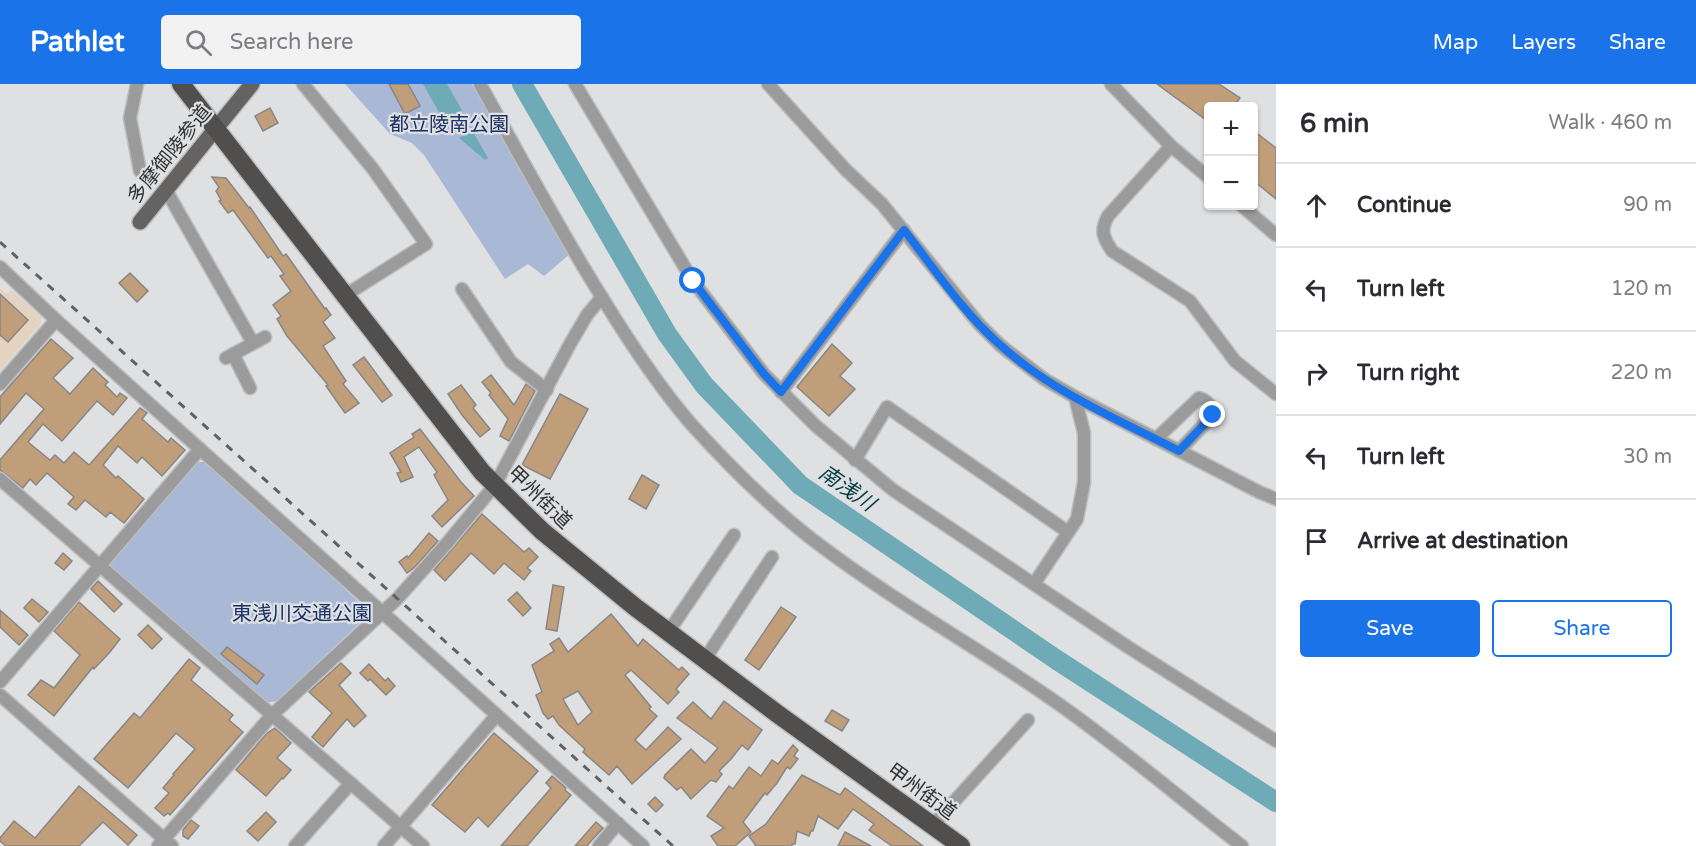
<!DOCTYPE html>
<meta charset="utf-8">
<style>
:root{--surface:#fff;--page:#f2f2f3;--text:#2b2b33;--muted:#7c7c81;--line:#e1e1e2;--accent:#1a73e8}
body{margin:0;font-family:"Varela Round","Noto Sans JP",sans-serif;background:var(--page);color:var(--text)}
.controls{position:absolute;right:18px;top:18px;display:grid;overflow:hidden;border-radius:6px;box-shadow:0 2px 4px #0004}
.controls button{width:54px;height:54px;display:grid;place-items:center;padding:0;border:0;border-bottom:2px solid var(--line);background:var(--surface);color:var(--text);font:30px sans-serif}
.stop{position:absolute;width:18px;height:18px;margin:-14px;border:4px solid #1a73e8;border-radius:50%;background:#fff}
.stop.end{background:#1a73e8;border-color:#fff;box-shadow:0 2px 6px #0008}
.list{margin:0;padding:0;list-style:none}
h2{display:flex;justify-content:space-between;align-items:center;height:78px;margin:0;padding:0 24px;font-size:26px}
h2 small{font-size:20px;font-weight:400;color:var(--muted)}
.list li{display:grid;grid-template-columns:39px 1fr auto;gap:18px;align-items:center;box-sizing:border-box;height:84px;padding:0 24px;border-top:2px solid var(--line)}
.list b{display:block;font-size:22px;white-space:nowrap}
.list em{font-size:20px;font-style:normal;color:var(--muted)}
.actions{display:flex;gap:12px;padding:18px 24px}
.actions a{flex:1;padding:14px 0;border:2px solid var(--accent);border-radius:6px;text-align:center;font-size:21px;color:var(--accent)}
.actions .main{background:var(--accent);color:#fff}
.icon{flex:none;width:33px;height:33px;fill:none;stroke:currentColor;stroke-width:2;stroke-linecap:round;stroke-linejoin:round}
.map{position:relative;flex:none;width:1276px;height:762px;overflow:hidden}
header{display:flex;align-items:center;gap:36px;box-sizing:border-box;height:84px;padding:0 30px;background:var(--accent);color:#fff}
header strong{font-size:28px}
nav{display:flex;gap:33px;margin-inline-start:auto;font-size:21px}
.search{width:420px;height:54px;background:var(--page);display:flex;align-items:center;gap:15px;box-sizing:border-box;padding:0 21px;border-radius:6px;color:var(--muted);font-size:22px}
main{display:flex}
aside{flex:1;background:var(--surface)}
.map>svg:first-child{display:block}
.education{fill:#e5d3c2}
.green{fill:#a9b8d4}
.water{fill:#6fabb7}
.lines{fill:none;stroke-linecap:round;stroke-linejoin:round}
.river{stroke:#6fabb7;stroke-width:20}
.building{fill:#c19e7a;stroke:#888685;stroke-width:1.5;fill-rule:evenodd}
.minor-casing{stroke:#bcbdbf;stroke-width:15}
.major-casing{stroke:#bcbdbf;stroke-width:18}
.highway-casing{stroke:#bcbdbf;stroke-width:21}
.minor{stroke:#9c9b9b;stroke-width:12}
.major{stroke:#646361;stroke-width:15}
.highway{stroke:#514f4d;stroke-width:18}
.rail{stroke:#616162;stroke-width:3;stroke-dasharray:8 8;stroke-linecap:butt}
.route{stroke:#1a73e8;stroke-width:8}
.labels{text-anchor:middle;stroke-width:4.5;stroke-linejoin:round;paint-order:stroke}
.park-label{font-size:20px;fill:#193164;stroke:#dfe0e2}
.street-label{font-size:20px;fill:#323233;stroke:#dfe0e2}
.water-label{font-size:21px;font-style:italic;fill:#003b44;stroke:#dfe0e2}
</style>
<header>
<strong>Pathlet</strong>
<div class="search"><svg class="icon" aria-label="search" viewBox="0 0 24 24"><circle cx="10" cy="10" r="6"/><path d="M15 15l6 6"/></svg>Search here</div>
<nav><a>Map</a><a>Layers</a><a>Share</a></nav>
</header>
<main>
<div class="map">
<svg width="1276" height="762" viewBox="0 0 1276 762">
<rect width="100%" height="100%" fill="#dfe0e2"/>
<path class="education" d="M0 204 6 210 12 206 41 233V239L0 287Z"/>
<g class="green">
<path d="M345 0H472L570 170 544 192 528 180 505 195 424 71 412 59 390 50Z"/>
<path d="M197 378H204L294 457 366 525 367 532 277 617 266 619 213 571 109 485 110 475Z"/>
</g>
<g class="water">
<path d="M423 0H447L462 26 444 37Z"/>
<path d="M472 46 488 74 485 76 459 54Z"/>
</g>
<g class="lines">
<path class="river" d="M522 0 667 250 704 301 800 401 1057 576 1276 718"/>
</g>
<g class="building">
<path d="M389 0H408L420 22 405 30Z"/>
<path d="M1157 0H1219L1240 14 1234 22H1209V38Z"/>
<path d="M270 24 278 39 263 47 255 32Z"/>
<path d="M1254 47 1276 64V115L1254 97Z"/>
<path d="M212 93 226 94 249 124 250 123 283 172 286 170 325 225 326 224 331 231 323 238 335 254 323 262 346 297 343 300 359 319 345 329 326 302 328 301 287 252 277 235 281 232 273 221 291 207 280 192 284 190 271 172 268 174 233 126 228 129 219 117 221 116 216 107 219 103Z"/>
<path d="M130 189 148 207 137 218 119 199Z"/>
<path d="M0 210 28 236 8 258 0 251Z"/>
<path d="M51 255 73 274 53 294 70 310 93 284 108 298 105 301 117 313 120 309 127 314 113 331 97 317 62 357 43 340 28 358 50 376 55 371 64 379 74 368 89 381 140 324 147 329 142 335 168 358 171 354 185 366 162 392 142 373 137 379 118 362 103 381 116 394 118 392 144 415 124 439 110 428 106 433 85 416 76 426 68 420 74 413 47 389 36 401 30 395 23 404 0 386V376L44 325 26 309 0 340V313Z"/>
<path d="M832 260 852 279 840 292 855 305 829 332 797 303Z"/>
<path d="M364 273 392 311 382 318 353 281Z"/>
<path d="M491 291 514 321 526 300 535 307 509 357 500 352 508 335 489 311 491 309 482 298Z"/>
<path d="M461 301 476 321 473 324 490 345 480 353 462 331 448 310Z"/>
<path d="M560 310 588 325 550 395 522 381Z"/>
<path d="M420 345 461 398 474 412 442 443 432 432 448 416 434 391 437 388 419 363 404 373 413 393 401 398 397 389 401 388 390 369 414 353 412 350Z"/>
<path d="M642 391 659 401 646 425 629 415Z"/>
<path d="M482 430 524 468 529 464 538 473 527 484 531 487 524 496 504 479 494 490 471 469 445 497 434 486Z"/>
<path d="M429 449 438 457 415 483 407 489 399 478 407 472 408 474Z"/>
<path d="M63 469 72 477 64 486 55 479Z"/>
<path d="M98 497 122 520 114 528 91 505Z"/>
<path d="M553 501 564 503 557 547 546 545Z"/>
<path d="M517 508 531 524 523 532 508 516Z"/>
<path d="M32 515 48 528 39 538 24 524Z"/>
<path d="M79 518 120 555 110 568 94 585 93 583 54 632 28 611 41 596 54 604 80 571 54 547Z"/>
<path d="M781 523 796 533 759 586 745 576Z"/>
<path d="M0 526 28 551 19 561 0 543Z"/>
<path d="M611 530 638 562 643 555 679 586 682 583 689 590 676 605 679 608 668 620 631 586 625 591 651 623 649 625 657 632 635 656 646 666 668 643 681 655 632 700 617 682 609 691 583 668 585 665 559 641 553 632 548 635 543 629 536 611 542 608 532 581 554 567 550 560 559 554 568 568ZM578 607 592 628 578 641 563 615Z"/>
<path d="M148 541 162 555 152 565 138 551Z"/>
<path d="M227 563 264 591 257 600 221 570Z"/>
<path d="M189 575 200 584 191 596 233 631 229 636 243 648 170 731 168 729 164 732 155 724 169 709 163 704 174 691 173 690 195 665 176 649 128 704 94 675 134 629 140 634Z"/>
<path d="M341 579 351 589 339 601 366 632 354 643 347 635 323 663 312 653 332 629 309 608Z"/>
<path d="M369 580 385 597 388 594 395 602 386 611 370 595 368 597 360 589Z"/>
<path d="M724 617 762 646 748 666 742 661 731 675 719 687 722 690 716 698 711 696 691 715 681 703 677 706 664 694 665 691 691 665 705 679 718 664 677 634 693 618 711 635Z"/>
<path d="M832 626 849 636 842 647 825 637Z"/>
<path d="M275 644 291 659 277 674 291 686 283 695 282 694 266 712 236 686 266 650Z"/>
<path d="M494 649 538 687 488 743 478 733 465 748 432 721Z"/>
<path d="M793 661 798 666 794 672 798 675 790 685 787 683 777 699 767 711 765 709 743 738 751 748 735 762H718L711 752 724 744 707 732 729 702 733 705 749 683 761 692 772 676 778 680Z"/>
<path d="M802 691 840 711 845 704 923 762H892L869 746 874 740 853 725 838 745 818 732 813 747H811L809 752 797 747 795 760H792V762H756L749 752 766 740Z"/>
<path d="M552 692 566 704 565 706 571 711 527 762H501L551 704 546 699Z"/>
<path d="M79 702 137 751 128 761 103 738 79 762H6L0 757V754L14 737 35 754Z"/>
<path d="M655 713 663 721 656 728 648 720Z"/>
<path d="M266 728 276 738 258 757 247 747Z"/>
<path d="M191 736 199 742 188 755 183 752V746Z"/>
<path d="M596 738 603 744 592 756 587 762H575Z"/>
<path d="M845 748 871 762H838Z"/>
</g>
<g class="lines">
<defs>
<g id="minor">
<path d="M137 0 130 34 140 87"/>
<path d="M303 0 373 85 426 160 344 212"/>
<path d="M480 0C520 72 559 145 603 215 630 259 658 302 692 341 731 384 774 427 821 462 894 517 975 562 1050 614 1117 660 1178 713 1242 762"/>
<path d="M575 0 693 197 764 290 816 342 893 406 1128 563 1276 657"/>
<path d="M768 0 845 85 882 120 979 240 1000 261 1044 295 1075 313 1259 408 1276 415"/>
<path d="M1111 0 1171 62 1208 93"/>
<path d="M1171 62 1108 132C1100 147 1103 153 1112 167L1190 217 1235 277 1276 310"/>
<path d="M166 106 253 259"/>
<path d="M1242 122 1276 151"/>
<path d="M0 183 56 236 643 762"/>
<path d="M462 205 511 278 547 306"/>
<path d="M233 270 250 304"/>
<path d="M226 274 265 253"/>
<path d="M0 300 56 236"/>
<path d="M781 308 904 146"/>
<path d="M1156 355 1199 314C1207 316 1213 323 1213 331L1179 367"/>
<path d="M855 376 887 323 1068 448"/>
<path d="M0 395 423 762"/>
<path d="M1034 500 1077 435 1084 398V349L1075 313"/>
<path d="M669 547 734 451"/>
<path d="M705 575 772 473"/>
<path d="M0 598 200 365"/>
<path d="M0 611 172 762"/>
<path d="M932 742 1028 636"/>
<path d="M158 762 272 631 397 515 448 458 495 401 570 260 587 231 602 213"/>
<path d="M295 762 351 699"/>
<path d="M384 762 496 632"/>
<path d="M599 762 618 739"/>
</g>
<path id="major" d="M140 138 252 0"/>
<path id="highway" d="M181 0 482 388 542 447 635 523 779 631 961 762"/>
</defs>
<use href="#minor" class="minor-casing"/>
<use href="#major" class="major-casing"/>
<use href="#highway" class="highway-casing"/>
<use href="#minor" class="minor"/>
<use href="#major" class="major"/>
<use href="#highway" class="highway"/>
<path class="rail" d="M0 158 673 762"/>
</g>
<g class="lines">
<path class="route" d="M693 197 764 290 781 308 904 146C934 184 962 227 998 259 1050 307 1117 335 1179 367L1213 331"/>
</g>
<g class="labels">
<g class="park-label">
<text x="449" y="47">都立陵南公園</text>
<text x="302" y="536">東浅川交通公園</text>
</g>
<g class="street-label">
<text transform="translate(169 70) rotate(-51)" y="7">多摩御陵参道</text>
<text transform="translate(540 413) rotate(44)" y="7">甲州街道</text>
<text transform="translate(922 707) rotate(36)" y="7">甲州街道</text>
</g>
<g class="water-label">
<text transform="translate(847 404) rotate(35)" y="7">南浅川</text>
</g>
</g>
</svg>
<div class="controls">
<button>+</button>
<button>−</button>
</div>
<div class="stop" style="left:693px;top:197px"></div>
<div class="stop end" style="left:1213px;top:331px"></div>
</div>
<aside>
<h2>6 min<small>Walk · 460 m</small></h2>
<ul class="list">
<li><svg class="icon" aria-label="ahead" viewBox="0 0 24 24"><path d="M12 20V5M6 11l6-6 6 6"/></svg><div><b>Continue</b></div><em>90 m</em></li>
<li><svg class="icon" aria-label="left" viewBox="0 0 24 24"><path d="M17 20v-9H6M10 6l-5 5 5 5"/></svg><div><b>Turn left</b></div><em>120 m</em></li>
<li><svg class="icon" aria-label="right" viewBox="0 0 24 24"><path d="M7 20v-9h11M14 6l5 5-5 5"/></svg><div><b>Turn right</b></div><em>220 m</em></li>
<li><svg class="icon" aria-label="left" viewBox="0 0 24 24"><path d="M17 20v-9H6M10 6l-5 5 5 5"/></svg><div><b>Turn left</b></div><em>30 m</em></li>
<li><svg class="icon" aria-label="arrive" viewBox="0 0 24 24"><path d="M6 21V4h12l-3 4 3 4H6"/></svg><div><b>Arrive at destination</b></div></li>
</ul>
<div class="actions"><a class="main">Save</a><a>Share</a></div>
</aside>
</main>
